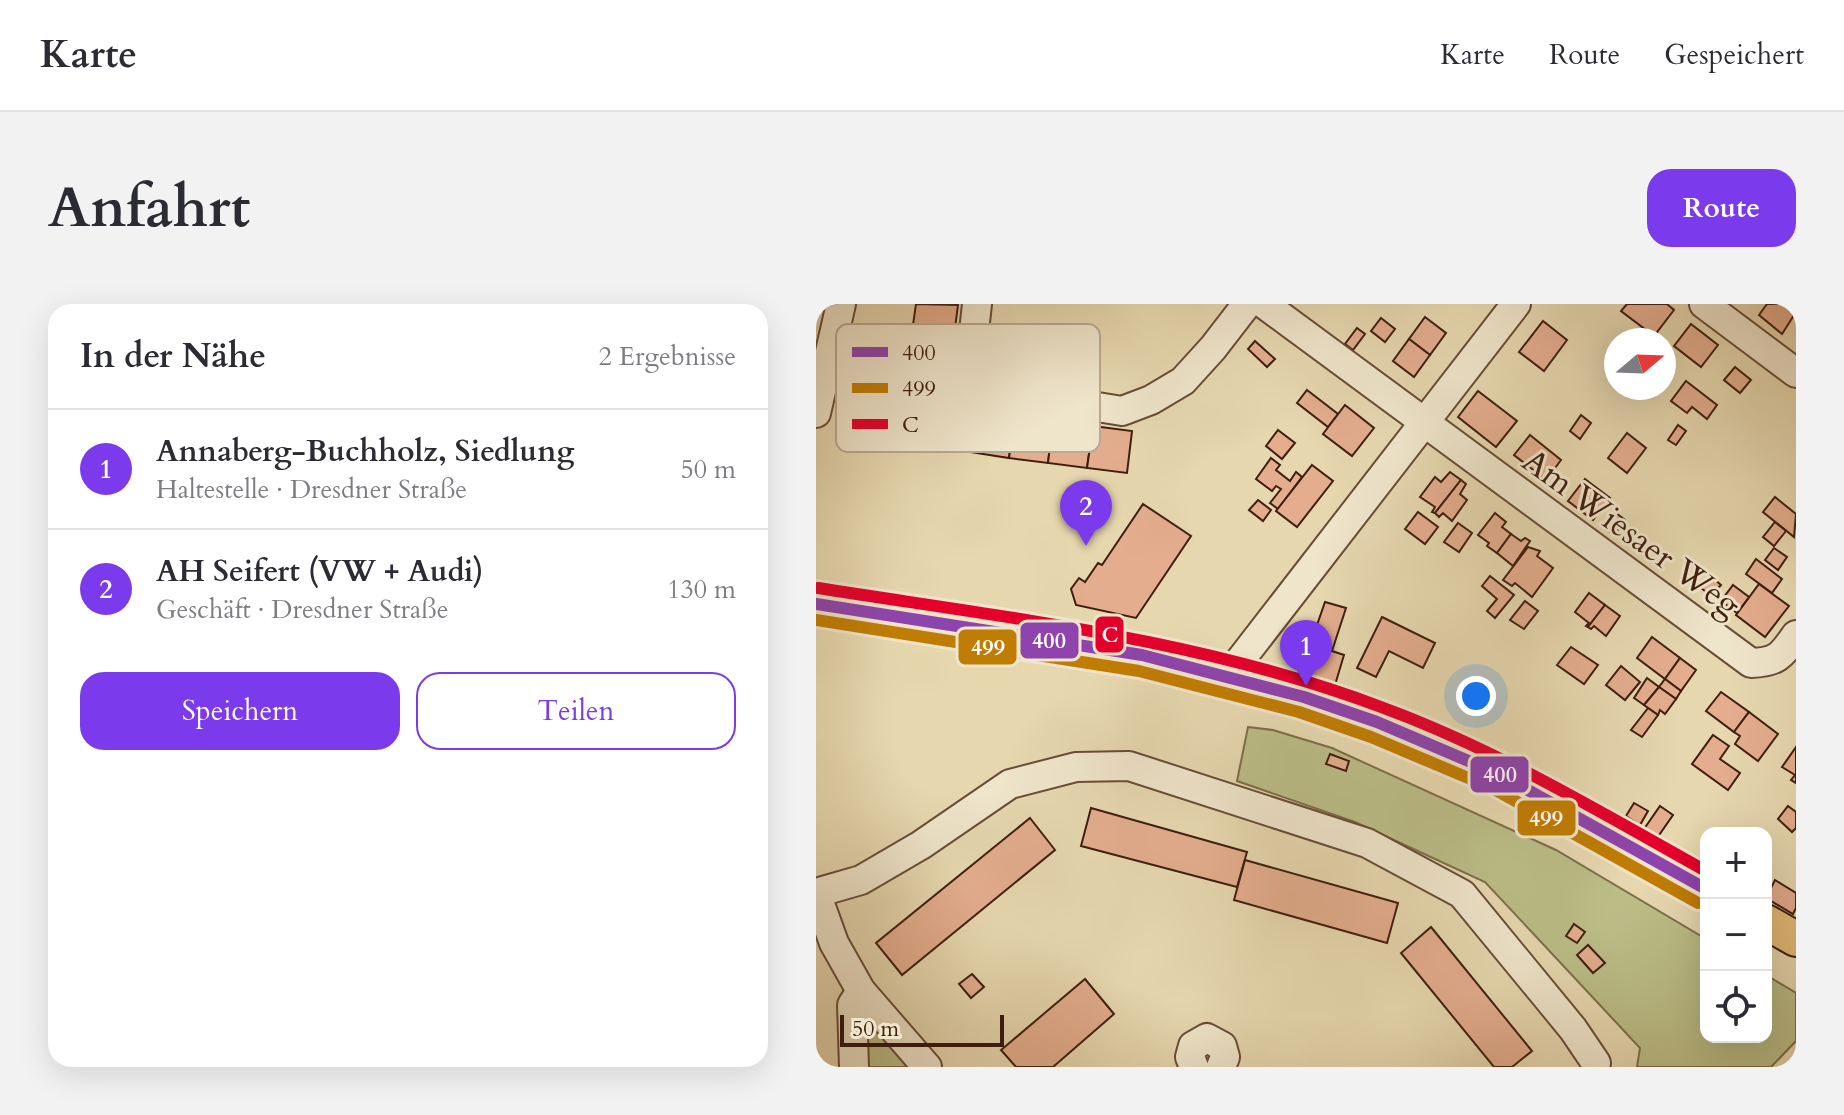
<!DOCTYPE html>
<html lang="de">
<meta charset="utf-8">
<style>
:root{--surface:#fff;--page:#f2f2f3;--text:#2b2b33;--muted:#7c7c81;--line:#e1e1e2;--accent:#7c3aed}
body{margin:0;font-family:Cardo,serif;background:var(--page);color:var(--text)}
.controls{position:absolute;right:24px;bottom:24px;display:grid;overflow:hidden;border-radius:16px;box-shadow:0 8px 32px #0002}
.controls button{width:72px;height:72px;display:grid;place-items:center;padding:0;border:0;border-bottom:2px solid var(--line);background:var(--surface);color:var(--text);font:40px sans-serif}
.compass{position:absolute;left:788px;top:24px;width:72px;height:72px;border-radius:50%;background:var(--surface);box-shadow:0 8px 32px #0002;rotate:71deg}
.scale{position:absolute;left:24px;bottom:20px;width:164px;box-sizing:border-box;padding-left:8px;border:4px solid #3f1e0f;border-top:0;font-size:22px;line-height:28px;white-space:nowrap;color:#3f1e0f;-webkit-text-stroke:6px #efe5cb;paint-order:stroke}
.you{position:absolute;left:660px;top:392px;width:28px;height:28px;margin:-20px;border:6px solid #fff;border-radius:50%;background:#1a73e8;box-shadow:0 0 0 12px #1a73e833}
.badge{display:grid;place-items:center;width:52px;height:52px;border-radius:50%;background:var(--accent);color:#fff;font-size:26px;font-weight:700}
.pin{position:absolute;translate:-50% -66px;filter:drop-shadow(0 2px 4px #0008)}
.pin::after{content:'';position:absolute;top:42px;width:28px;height:24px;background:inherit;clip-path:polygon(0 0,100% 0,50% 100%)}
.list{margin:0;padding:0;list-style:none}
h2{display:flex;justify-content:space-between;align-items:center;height:104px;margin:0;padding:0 32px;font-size:34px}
h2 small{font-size:26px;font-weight:400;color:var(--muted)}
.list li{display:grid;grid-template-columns:52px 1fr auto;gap:24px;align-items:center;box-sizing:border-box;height:120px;padding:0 32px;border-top:2px solid var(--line)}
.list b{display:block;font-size:30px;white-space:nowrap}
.list p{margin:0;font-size:26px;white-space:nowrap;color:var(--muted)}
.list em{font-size:26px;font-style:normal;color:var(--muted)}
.actions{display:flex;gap:16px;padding:24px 32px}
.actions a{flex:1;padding:18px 0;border:2px solid var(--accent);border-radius:24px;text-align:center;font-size:28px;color:var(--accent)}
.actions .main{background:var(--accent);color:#fff}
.icon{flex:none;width:44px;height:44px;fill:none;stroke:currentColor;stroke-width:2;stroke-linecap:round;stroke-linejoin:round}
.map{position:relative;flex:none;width:980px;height:763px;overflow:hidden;border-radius:24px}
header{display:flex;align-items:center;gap:48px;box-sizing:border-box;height:112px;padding:0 40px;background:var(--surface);border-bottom:2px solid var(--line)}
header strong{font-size:38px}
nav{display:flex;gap:44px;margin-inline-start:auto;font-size:28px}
.intro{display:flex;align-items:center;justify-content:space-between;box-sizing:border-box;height:192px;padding:0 48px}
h1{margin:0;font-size:56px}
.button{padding:20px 36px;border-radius:24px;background:var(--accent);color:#fff;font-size:28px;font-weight:700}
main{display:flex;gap:48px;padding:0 48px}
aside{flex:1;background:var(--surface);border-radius:24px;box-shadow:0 8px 32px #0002}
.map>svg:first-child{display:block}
.green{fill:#bbbd87;stroke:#7d6e4b;stroke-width:2}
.building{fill:#e3ad8e;stroke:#3f1e0f;stroke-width:2}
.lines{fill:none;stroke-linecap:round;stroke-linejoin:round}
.minor-casing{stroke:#694c37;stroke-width:32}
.major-casing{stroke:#3f1e0f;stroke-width:38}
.minor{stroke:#efe5cb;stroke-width:28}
.major{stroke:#e3bc78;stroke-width:34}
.bus-1-casing{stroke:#efe5cb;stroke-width:18}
.bus-2-casing{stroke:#efe5cb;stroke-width:18}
.bus-3-casing{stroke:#efe5cb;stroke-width:18}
.bus-1{stroke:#8e44ad;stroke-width:12}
.bus-2{stroke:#c07d04;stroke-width:12}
.bus-3{stroke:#e4002b;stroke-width:12}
.labels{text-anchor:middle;stroke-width:6;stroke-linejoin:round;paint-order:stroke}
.street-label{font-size:34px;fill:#3f1e0f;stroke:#efe5cb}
.key{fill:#efe5cb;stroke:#baa993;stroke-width:2}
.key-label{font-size:22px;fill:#3f1e0f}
.line-badge{stroke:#efe5cb;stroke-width:3}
.badge-label{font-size:22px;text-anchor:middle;font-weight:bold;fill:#fff}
</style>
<header>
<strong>Karte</strong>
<nav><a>Karte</a><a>Route</a><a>Gespeichert</a></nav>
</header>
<div class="intro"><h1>Anfahrt</h1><a class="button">Route</a></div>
<main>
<aside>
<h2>In der Nähe<small>2 Ergebnisse</small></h2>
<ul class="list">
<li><span class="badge">1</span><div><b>Annaberg-Buchholz, Siedlung</b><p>Haltestelle · Dresdner Straße</p></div><em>50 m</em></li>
<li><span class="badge">2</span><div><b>AH Seifert (VW + Audi)</b><p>Geschäft · Dresdner Straße</p></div><em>130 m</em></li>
</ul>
<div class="actions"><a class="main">Speichern</a><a>Teilen</a></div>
</aside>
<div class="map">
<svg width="980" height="763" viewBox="0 0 980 763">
<rect width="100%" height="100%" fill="#e6d7af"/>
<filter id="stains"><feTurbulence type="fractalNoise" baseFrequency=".0025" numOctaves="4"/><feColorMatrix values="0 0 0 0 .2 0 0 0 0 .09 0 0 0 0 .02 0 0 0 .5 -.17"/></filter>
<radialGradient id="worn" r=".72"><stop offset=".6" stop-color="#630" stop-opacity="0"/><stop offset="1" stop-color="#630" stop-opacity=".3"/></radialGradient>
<g class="green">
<path d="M432 423 457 426 516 444 740 546 890 635V733H950V671L980 689V737L955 763H821L824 744 669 578 539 518 421 477Z"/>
<path d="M49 703 103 763H47Z"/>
</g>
<g class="building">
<path d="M100 0 142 1 137 40 95 35Z"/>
<path d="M811 0H851L858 6 838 32 805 7Z"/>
<path d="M951 0H969L980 8 966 30 943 11Z"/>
<path d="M609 13 630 29 614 51 593 35Z"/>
<path d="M565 14 579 25 569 38 555 27Z"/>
<path d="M727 17 751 36 728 67 703 48Z"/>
<path d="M875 20 902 41 885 63 858 42Z"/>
<path d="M541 24 549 30 537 46 529 40Z"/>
<path d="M593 35 614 51 598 73 577 57Z"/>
<path d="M439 37 459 55 451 63 432 45Z"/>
<path d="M919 63 935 76 924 89 908 76Z"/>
<path d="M870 77 901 101 891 115 876 103 871 109 855 97Z"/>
<path d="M491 86 522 110 512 123 481 99Z"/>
<path d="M662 87 701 117 680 143 642 113Z"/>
<path d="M529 101 558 124 536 152 507 130Z"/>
<path d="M159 107 199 112 193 154 154 148Z"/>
<path d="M765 111 775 119 764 135 754 127Z"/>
<path d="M199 112 237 117 232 159 193 154Z"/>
<path d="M237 117 277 122 271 164 232 159Z"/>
<path d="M862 121 870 127 860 141 852 136Z"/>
<path d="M277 122 316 127 311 169 271 164Z"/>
<path d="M462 126 479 139 466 155 450 142Z"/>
<path d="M811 129 830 144 811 169 792 154Z"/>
<path d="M714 131 745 156 730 176 698 151Z"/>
<path d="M455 154 464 161 460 166 474 177 480 168 486 173 462 205 454 199 465 185 460 182 456 187 440 175Z"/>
<path d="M496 161 517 177 481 223 460 207Z"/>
<path d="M634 168 645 176 619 209 616 208 619 203 604 193 619 173 625 178Z"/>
<path d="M769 175 794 194 777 216 752 197Z"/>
<path d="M645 176 650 180 644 190 651 196 636 217 627 209 623 213 619 209Z"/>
<path d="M959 193 980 210 978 233 947 208Z"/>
<path d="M442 196 455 206 447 217 433 206Z"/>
<path d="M327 200 375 232 320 314 260 301 255 285 263 274 269 278 282 259 286 261Z"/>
<path d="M602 208 622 223 609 240 589 225Z"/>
<path d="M679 209 690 218 686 223 695 230 681 249 671 242 673 239 662 231Z"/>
<path d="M800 209 809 216 798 231 789 224Z"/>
<path d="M959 218 970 227 958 242 947 233Z"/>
<path d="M642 219 656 229 643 248 628 238Z"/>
<path d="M695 230 705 237 709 234 714 237 697 262 681 249Z"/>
<path d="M712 243 724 247 721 252 737 264 716 293 699 279 696 282 687 276Z"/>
<path d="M958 244 971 253 962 266 949 256Z"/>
<path d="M940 255 966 275 956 289 930 270Z"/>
<path d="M674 272 698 291 679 314 671 307 681 295 666 282Z"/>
<path d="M896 273 905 281 895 292 885 284Z"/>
<path d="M943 280 973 302 949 333 920 311Z"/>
<path d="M917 281 933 293 921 309 905 297Z"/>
<path d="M773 289 789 301 772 323 770 322 773 319 759 308Z"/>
<path d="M709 297 722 307 708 325 694 316Z"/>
<path d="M509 298 530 304 516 347 528 351 519 381 484 370Z"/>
<path d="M789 301 804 312 790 332 778 322 775 325 772 323Z"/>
<path d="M566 313 619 339 607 364 573 347 560 373 541 364Z"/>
<path d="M836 333 864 354 849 375 821 354Z"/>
<path d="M755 343 782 361 768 380 741 361Z"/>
<path d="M864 354 880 366 865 387 849 375Z"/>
<path d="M805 362 824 378 809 396 790 381Z"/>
<path d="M831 374 843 383 828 401 818 394Z"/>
<path d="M849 375 865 387 860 395 843 383Z"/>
<path d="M843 383 860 395 849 410 844 406 842 411 828 401Z"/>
<path d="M905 388 933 408 918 428 890 407Z"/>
<path d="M832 404 842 411 826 433 815 426Z"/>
<path d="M933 408 962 430 942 457 919 440 924 432 918 428Z"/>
<path d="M897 431 913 442 904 455 924 469 912 486 876 460Z"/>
<path d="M980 443V479L975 476 979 471 966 463Z"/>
<path d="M514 450 533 457 530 467 510 460Z"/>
<path d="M818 499 832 507 824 521 810 512Z"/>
<path d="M844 502 857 511 841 534 828 525Z"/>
<path d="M972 502 980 508V524L976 528 962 515Z"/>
<path d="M275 504 431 548 421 583 265 542Z"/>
<path d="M214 514 239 546 86 671 60 639Z"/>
<path d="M429 556 582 599 571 639 418 596Z"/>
<path d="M959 576 980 589V604L977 610 950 594Z"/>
<path d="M758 620 769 628 761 639 750 632Z"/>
<path d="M615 623 716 747 696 763H678L585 649Z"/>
<path d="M772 641 789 659 777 669 761 651Z"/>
<path d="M156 670 168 683 155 694 143 680Z"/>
<path d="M269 675 298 710 237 763H200L185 746Z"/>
</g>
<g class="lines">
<defs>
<g id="minor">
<path d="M161 0 152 82 306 107 335 96 367 77 397 44 431 0"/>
<path d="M448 0 935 359C962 358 965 352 980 331"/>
<path d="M888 0 980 69"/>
<path d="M0 109 25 0"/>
<path d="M412 372 700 0"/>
<path d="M0 589 45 576 105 541 194 480 260 463 313 462 551 539 646 590 757 725 780 759"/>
<path d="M0 589 18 639 45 687 111 763"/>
<path d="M38 763 36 701 45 687"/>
<path d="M378 763 374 753 377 742 391 734 406 742 409 753 405 763"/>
</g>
<g id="major">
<path d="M0 300 326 351 488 393 561 418 683 470 890 585"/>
<path d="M950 618 980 635"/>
</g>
</defs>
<use href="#minor" class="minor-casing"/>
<use href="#major" class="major-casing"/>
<use href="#minor" class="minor"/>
<use href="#major" class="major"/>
<defs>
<path id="bus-1" d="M0 300 326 351 488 393 561 418 683 470 890 585"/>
<path id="bus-2" d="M0 316 323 367 483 408 555 433 676 484 882 599"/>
<path id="bus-3" d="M2 284C192 314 385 335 565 403 680 445 784 508 890 567"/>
</defs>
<use href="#bus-1" class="bus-1-casing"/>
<use href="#bus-2" class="bus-2-casing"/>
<use href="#bus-3" class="bus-3-casing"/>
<use href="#bus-1" class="bus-1"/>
<use href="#bus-2" class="bus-2"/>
<use href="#bus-3" class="bus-3"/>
</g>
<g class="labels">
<g class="street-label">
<text transform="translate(816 228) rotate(36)" y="12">Am Wiesaer Weg</text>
</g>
</g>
<rect x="20" y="20" width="264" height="128" rx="12" class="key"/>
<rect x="36" y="43" width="36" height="10" fill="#8e44ad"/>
<rect x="36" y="79" width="36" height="10" fill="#c07d04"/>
<rect x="36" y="115" width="36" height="10" fill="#e4002b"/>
<g class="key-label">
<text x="86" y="56">400</text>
<text x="86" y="92">499</text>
<text x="86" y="128">C</text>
</g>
<g class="line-badge">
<rect x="278" y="311" width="31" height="39" rx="8" fill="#e4002b"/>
<rect x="203" y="317" width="61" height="39" rx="8" fill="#8e44ad"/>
<rect x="141" y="324" width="61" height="38" rx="8" fill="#c07d04"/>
<rect x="653" y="451" width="61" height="39" rx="8" fill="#8e44ad"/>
<rect x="700" y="495" width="61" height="38" rx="8" fill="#c07d04"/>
</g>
<g class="badge-label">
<text x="294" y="338">C</text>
<text x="233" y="344">400</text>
<text x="172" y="351">499</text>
<text x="684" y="478">400</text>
<text x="730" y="522">499</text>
</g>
<rect width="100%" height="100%" filter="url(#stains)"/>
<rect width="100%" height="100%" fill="url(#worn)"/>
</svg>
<div class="controls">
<button>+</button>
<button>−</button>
<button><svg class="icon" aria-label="locate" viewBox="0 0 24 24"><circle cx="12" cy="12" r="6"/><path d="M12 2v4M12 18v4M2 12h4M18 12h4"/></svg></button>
</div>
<svg class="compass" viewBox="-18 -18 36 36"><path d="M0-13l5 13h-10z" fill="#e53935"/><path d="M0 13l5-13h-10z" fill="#7c7c81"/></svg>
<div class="scale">50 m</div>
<div class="you"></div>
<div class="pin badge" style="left:490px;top:382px">1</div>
<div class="pin badge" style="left:270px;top:242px">2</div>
</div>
</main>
